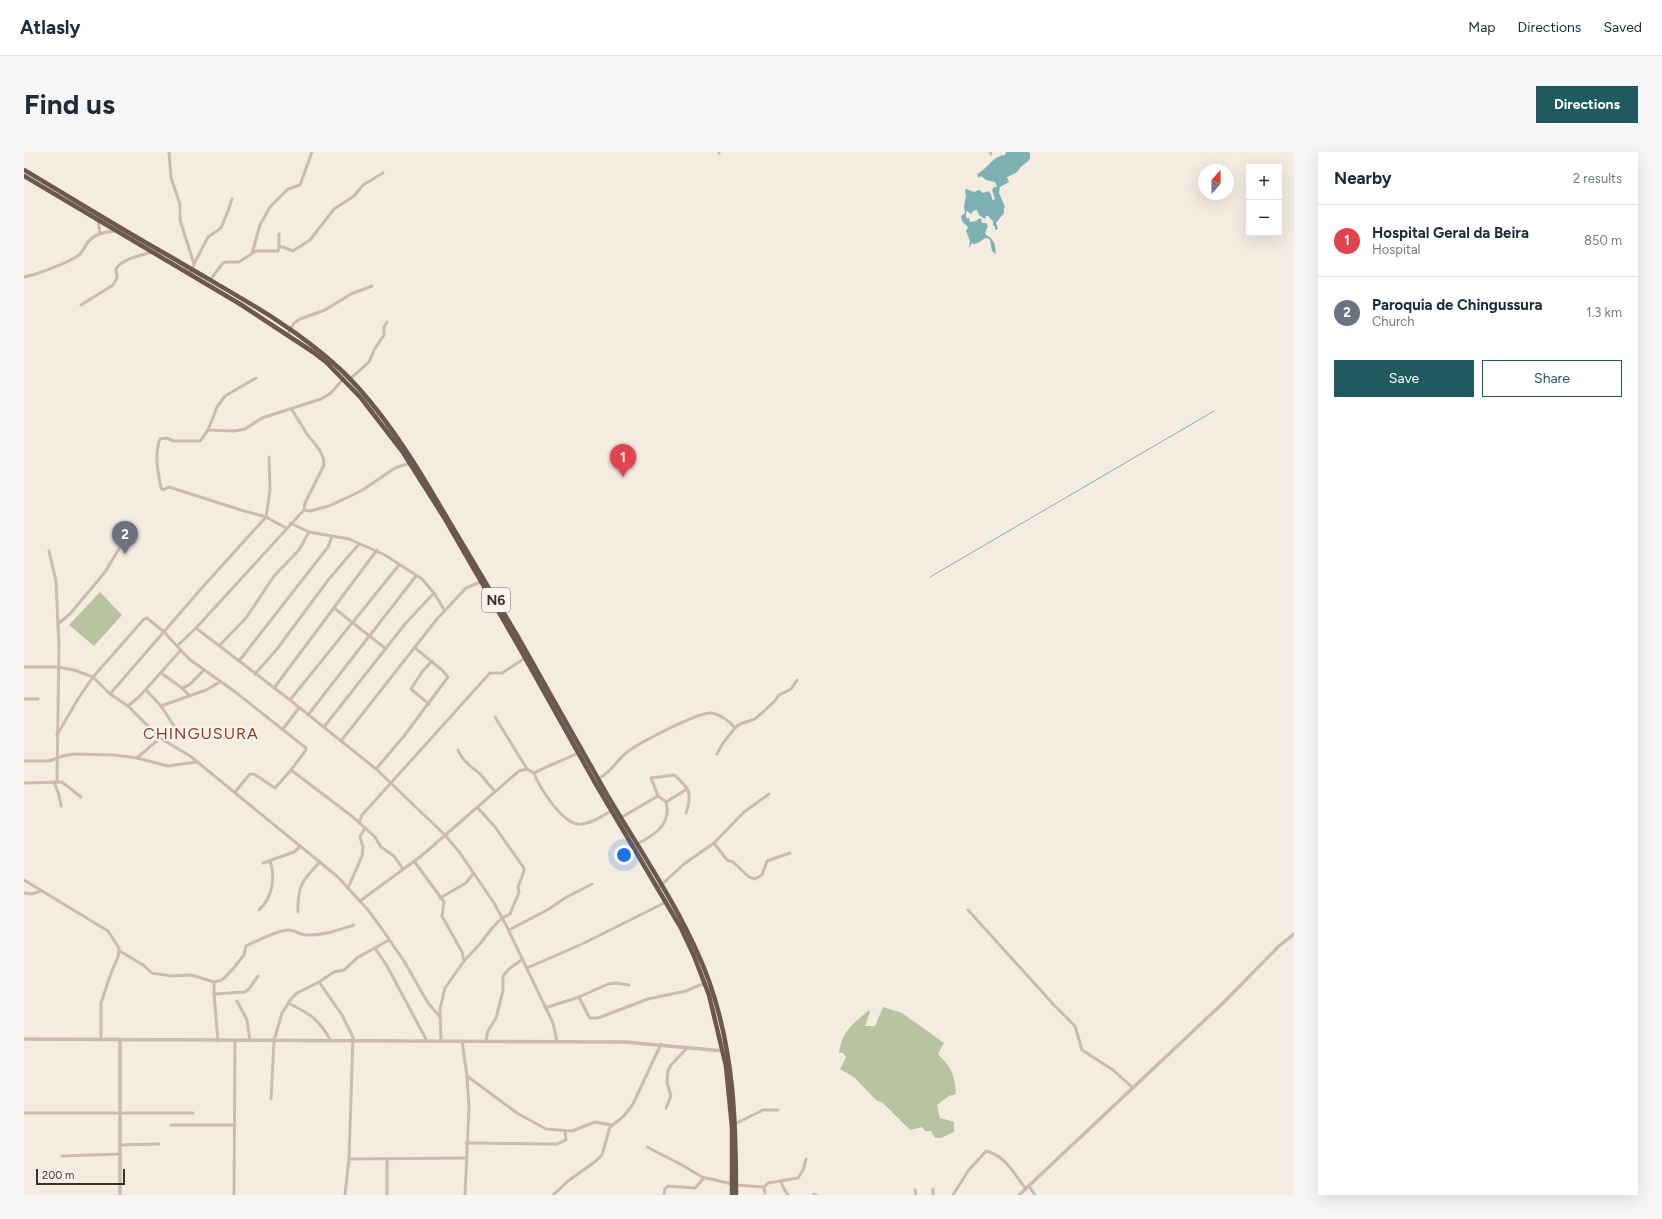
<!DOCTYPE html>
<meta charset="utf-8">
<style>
:root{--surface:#fff;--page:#f6f6f7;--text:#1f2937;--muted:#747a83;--line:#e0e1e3;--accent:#1f5a5e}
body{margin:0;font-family:Figtree,sans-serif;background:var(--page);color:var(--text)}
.controls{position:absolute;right:12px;top:12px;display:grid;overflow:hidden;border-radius:0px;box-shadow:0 4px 16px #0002}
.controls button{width:36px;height:36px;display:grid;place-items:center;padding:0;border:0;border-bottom:1px solid var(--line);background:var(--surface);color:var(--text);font:20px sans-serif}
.compass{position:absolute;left:1174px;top:12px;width:36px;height:36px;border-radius:50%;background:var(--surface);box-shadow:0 4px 16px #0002;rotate:20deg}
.scale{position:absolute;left:12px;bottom:10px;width:89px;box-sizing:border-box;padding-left:4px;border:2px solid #3b302b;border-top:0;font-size:11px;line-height:14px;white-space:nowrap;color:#3b302b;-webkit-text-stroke:3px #fbf5ee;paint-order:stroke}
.you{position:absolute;left:600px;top:703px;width:14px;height:14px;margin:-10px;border:3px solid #fff;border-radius:50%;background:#1a73e8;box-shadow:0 0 0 6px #1a73e833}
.badge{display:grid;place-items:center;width:26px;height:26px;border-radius:50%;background:var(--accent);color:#fff;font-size:13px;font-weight:700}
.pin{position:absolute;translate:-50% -33px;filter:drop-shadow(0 1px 2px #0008)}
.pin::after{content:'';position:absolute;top:21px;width:14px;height:12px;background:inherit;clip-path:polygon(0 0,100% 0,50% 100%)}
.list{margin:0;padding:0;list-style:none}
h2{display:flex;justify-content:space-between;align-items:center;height:52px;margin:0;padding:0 16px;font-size:17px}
h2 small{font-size:13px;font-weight:400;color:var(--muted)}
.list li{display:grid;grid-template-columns:26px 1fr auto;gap:12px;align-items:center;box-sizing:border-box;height:72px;padding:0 16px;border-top:1px solid var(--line)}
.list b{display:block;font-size:15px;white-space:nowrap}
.list p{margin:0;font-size:13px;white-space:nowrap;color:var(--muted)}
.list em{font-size:13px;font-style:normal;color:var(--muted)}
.actions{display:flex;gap:8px;padding:12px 16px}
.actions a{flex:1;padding:9px 0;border:1px solid var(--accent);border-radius:0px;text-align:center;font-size:14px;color:var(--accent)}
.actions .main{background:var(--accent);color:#fff}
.map{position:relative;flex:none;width:1270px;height:1043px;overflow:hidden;border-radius:0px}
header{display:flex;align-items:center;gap:24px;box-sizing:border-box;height:56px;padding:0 20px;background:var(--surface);border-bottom:1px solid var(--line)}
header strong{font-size:19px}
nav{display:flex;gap:22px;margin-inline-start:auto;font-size:14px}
.intro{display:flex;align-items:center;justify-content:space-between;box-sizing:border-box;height:96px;padding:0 24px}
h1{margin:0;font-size:28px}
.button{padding:10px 18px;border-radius:0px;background:var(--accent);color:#fff;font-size:14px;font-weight:700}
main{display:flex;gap:24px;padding:0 24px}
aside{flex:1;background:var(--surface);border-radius:0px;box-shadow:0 4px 16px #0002}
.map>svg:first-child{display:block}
.green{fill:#b8c4a0}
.water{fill:#7fb0b2}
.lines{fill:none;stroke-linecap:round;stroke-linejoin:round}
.stream{stroke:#7fb0b2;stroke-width:1}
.minor{stroke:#cdbbac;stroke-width:3}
.tertiary{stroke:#cdbbac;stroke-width:3.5}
.trunk{stroke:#6c584f;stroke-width:4.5}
.labels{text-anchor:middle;stroke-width:4;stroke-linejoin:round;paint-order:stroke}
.shield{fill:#fbf5ee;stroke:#756b66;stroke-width:1}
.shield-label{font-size:14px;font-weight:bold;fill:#3b302b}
.neighbourhood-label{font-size:16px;letter-spacing:1px;fill:#8c3b22;stroke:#fbf5ee}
</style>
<header>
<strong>Atlasly</strong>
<nav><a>Map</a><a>Directions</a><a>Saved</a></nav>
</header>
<div class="intro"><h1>Find us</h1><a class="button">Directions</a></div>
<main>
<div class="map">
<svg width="1270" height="1043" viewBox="0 0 1270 1043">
<rect width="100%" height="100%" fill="#f4ebe1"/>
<g class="green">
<path d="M76 440 98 463 70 494 45 473Z"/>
<path d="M859 855 878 861 920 891 914 902C927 915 931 923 932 942L925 944 913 953 916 966 930 970V980L917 986H911L907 979H901L898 975 886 978 859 951 852 948 831 926 816 917 822 905 819 901H815C818 879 829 872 845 858L846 860 841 874H851Z"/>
</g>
<path class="water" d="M982 0H1004L1006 1C1007 9 1004 9 998 14 997 14 995 18 994 19 991 22 986 23 983 25L985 30 976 35 975 41 981 55 980 56V61L972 71 974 77 971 78V75L969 73V69L964 64H962L961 67 955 63 953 58 949 59 947 62 943 59 942 61V66H945L946 70 952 69 956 66 957 67 958 71H962L964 74C958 86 964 81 969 89 972 93 971 97 972 102L968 99 966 88 963 86C957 87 956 92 949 92L948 91 945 96 946 89 942 79 944 75 938 69 937 64 941 61 940 54 942 44 941 38 942 37 950 40 955 38 959 41 964 39 967 42 968 47 969 48 971 47 968 38 970 35H973L971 30 962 28 957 24 955 26 953 22C963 18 968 4 981 3Z"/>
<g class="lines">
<path class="stream" d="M906 425 1190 259"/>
<g class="minor">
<path d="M145 0 147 26 156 52V68L170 112 166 123"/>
<path d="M695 0V1"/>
<path d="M966 0 967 2"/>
<path d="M74 68 76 81"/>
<path d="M255 95H259L269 99 286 88 310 57 330 44 339 33 359 21"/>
<path d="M228 101 236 73 246 55 264 37 276 33 288 0"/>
<path d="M170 112 184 85 197 76 204 59 208 47"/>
<path d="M0 125C12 123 46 110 55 103 58 101 60 96 62 93 68 82 81 80 92 79"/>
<path d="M186 128 199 111 202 110H215L232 99H254L255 95V82"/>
<path d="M57 153 89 133 93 126 92 117C98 107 117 103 128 100"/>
<path d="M264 182 270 171 276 167 301 158 327 142 348 134"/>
<path d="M326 227 345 210 350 198 360 183V175L363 170"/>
<path d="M184 278 193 255 201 244 232 226"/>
<path d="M280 358 286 359 305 354 337 339 371 316 386 311"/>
<path d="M266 371 285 380 325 387 361 403 398 427 410 441 421 459"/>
<path d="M262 376 242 365 217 358 145 335 139 338 137 336C134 320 130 302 136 287L142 286 150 289H176L184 278 210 279 221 277 238 266 297 247 307 241 319 227"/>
<path d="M25 399 32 429 35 494 33 630"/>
<path d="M310 456 362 497"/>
<path d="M34 472 46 462 81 420 96 395"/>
<path d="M172 476 266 548 352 617 421 683 436 701 470 751 482 773 529 871 533 890"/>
<path d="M153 494 172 476 280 358 281 351 300 313C300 299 290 292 283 282 278 274 273 266 268 258"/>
<path d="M195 494 222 466 250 424 275 398 285 380"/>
<path d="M215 509 304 395 308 384"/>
<path d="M0 515H34L50 518 69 525 86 542 176 438 242 365 246 338 245 305"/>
<path d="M137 521 158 536 166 544"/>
<path d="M231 522 253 497 305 427 335 392"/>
<path d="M158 536 165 533 180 518"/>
<path d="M250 536 353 398"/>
<path d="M122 538 137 554 152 577"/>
<path d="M86 542 104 554 115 545 157 498"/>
<path d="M0 547H14"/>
<path d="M266 548 375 413"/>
<path d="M405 552 387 537 398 520 408 509"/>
<path d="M104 554 136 586 166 604 314 725 344 758 358 777 380 809 404 851 416 865"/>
<path d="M137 554 182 538 196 530"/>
<path d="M284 563 392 424"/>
<path d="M471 565 503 617"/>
<path d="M300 575 381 472 410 441"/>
<path d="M259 577 275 556"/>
<path d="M33 583 54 547 69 525 120 467 123 466 140 480 165 507 210 539 282 596V598L267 618"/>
<path d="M317 589 413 467 442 436 456 430"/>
<path d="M434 598C438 609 448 615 456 622 461 627 465 634 471 639"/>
<path d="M693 602 699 591 711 576 716 572 731 567 750 550 755 543 767 537 773 528"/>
<path d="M113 606 136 586"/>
<path d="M0 609H25L39 604 50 602 89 603 113 606 144 614 173 610"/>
<path d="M352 617 380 584 424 525 418 518 391 496"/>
<path d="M510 621C515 635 537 669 553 672 564 674 578 664 587 659"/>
<path d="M575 626C587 621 591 610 602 601 613 592 675 559 688 561 697 563 706 570 711 576"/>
<path d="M30 630 35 643 37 654"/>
<path d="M0 631 38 630 57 645"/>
<path d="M211 640 226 622H230L251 636 267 618 329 665 351 685 357 695 370 704 379 717"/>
<path d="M634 644 627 626 650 623C665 635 669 642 662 661"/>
<path d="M598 665 634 644 642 650 663 637"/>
<path d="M335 671 338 663 466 521H478L501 506"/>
<path d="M690 691 703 708 709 710 725 725 731 727 738 723 743 709 766 701"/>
<path d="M613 692C631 683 648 672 642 650"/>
<path d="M390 709 420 750 418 764 438 800 440 809"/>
<path d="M239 711 270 700 276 695"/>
<path d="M0 728 84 779 95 796 94 805 87 821 77 851V888"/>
<path d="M324 736 338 704 339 695 336 685 341 676"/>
<path d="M634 736 660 712 690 691 720 660 745 642"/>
<path d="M0 741 8 742 17 739"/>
<path d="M416 746 442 731 449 722"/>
<path d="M336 749 396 705 495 619 503 617 510 621C525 613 540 608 554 601"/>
<path d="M235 758C248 746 252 726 246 709"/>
<path d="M944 758 1030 853 1051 874 1058 898 1089 918 1109 936"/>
<path d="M274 760C273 734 279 727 296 710"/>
<path d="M485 778 525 757 541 746 568 732"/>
<path d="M351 796 363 814 403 889"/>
<path d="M96 799 119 813 128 821 148 824 167 823 190 830 198 828 208 818 220 803 222 794C235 788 249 780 263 778 269 777 275 782 281 783 298 784 314 778 330 773"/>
<path d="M503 816 558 792 642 750"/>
<path d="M190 830V842L194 889"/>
<path d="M295 830 318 863 329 885 325 1007 321 1043"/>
<path d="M190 842 221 840 225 837 234 824"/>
<path d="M555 845 564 863 566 866H574L624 847 662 839 681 831"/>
<path d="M213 849 223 868 226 889"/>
<path d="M264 851C285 861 295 867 307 889"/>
<path d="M521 856 555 845 584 832 592 831 605 833"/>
<path d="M417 889 416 857 421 836 440 809 455 793 469 775 478 766 486 762 495 740 494 735 500 719V716L471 675 454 656"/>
<path d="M438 889 443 924 445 956 441 1043"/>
<path d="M462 889 464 879 472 866 479 839V824L486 816 499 807"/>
<path d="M443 924 493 961 522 977 548 979 571 970 588 973"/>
<path d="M247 947 250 889 258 861 267 847 273 841 295 830 310 820 320 818 333 806 365 788"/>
<path d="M642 956 647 944 643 930 644 919 647 913 664 895"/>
<path d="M0 961H169"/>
<path d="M711 972 739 958H754"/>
<path d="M147 973H211"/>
<path d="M442 991 533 992 542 988 541 979"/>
<path d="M96 993 135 992"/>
<path d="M623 995 658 1013 678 1025 708 1032"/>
<path d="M38 1004 96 1002"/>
<path d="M325 1007 442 1006"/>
<path d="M363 1007V1043"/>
<path d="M757 1030 759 1035 764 1043"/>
<path d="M712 1033 740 1035 741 1041"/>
<path d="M1005 1034 1011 1043"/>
<path d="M740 1035 744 1031 774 1026 779 1018 782 1007"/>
<path d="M909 1037V1043"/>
<path d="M891 1038 892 1043"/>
<path d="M790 1042 792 1043"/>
<path d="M210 1043 211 889"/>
<path d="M529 1043 544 1029 572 1009 578 1003 586 975 600 964 609 952 637 892"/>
<path d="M640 1043 641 1037 644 1034 671 1036 680 1026"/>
<path d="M929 1043 944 1019 962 999C982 1004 990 1022 1002 1037"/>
</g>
<g class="tertiary">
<path d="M0 887 601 890 699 899"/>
<path d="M96 888V1043"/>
<path d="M995 1043 1199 851 1255 794 1270 782"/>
</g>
<g class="trunk">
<path d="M0 18C49 47 97 77 147 105 205 140 267 171 316 217 351 250 379 292 403 332 422 364 441 396 460 428 471 447 483 466 494 485 523 536 552 588 581 639 617 701 660 761 685 829 710 900 712 969 712 1043"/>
<path d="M0 24 216 152 289 200 302 210 337 246 378 299 421 367 495 495 570 629 657 776 670 804 685 843 702 914 708 975V1043"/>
</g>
</g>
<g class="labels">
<rect class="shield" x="458" y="436" width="28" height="24" rx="3"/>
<g class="shield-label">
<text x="472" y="453">N6</text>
</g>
<g class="neighbourhood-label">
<text x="177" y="587">CHINGUSURA</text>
</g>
</g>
</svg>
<div class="controls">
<button>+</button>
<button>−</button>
</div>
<svg class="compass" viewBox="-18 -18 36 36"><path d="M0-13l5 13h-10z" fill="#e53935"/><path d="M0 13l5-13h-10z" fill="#747a83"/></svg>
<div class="scale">200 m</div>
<div class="you"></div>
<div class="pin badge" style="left:599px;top:325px;background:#e0444e">1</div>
<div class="pin badge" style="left:101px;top:402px;background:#6b7280">2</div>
</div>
<aside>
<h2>Nearby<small>2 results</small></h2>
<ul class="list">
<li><span class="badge" style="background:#e0444e">1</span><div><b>Hospital Geral da Beira</b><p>Hospital</p></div><em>850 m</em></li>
<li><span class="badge" style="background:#6b7280">2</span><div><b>Paroquia de Chingussura</b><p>Church</p></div><em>1.3 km</em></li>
</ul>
<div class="actions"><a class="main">Save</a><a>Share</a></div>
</aside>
</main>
